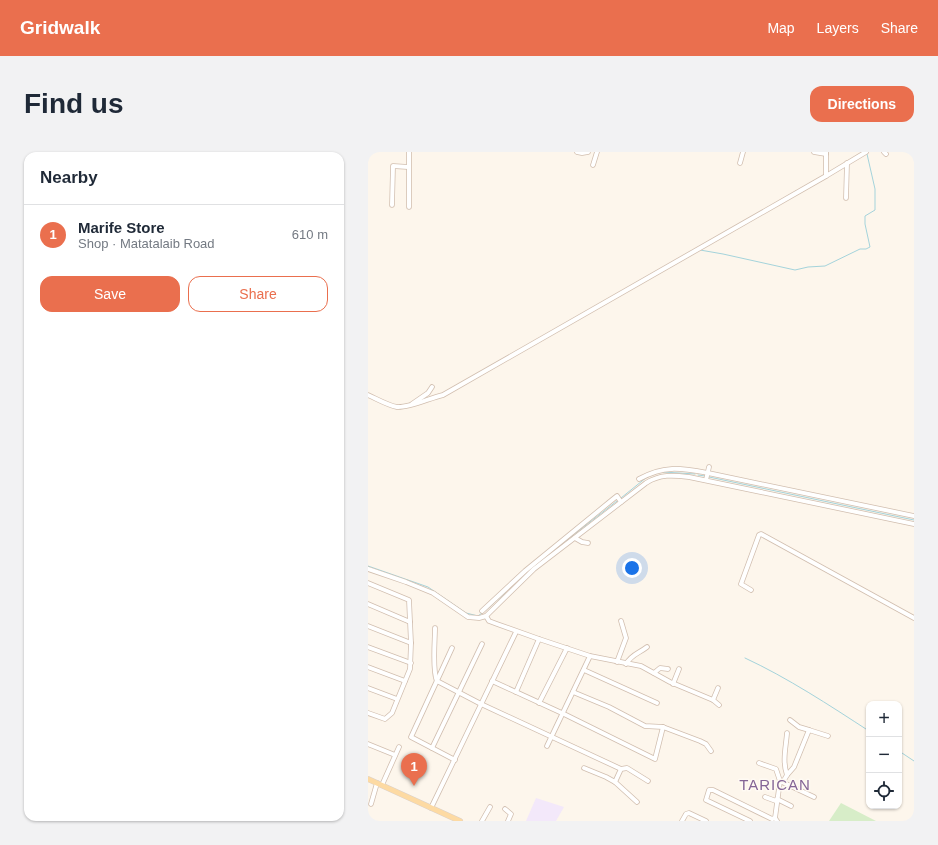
<!DOCTYPE html>
<meta charset="utf-8">
<style>
:root{--surface:#fff;--page:#f2f2f3;--text:#1f2937;--muted:#747a83;--line:#e0e1e3;--accent:#ea6f4e}
body{margin:0;font-family:Helvetica,sans-serif;background:var(--page);color:var(--text)}
.controls{position:absolute;right:12px;bottom:12px;display:grid;overflow:hidden;border-radius:8px;box-shadow:0 1px 3px #0004}
.controls button{width:36px;height:36px;display:grid;place-items:center;padding:0;border:0;border-bottom:1px solid var(--line);background:var(--surface);color:var(--text);font:20px sans-serif}
.you{position:absolute;left:264px;top:416px;width:14px;height:14px;margin:-10px;border:3px solid #fff;border-radius:50%;background:#1a73e8;box-shadow:0 0 0 6px #1a73e833}
.badge{display:grid;place-items:center;width:26px;height:26px;border-radius:50%;background:var(--accent);color:#fff;font-size:13px;font-weight:700}
.pin{position:absolute;translate:-50% -33px;filter:drop-shadow(0 1px 2px #0008)}
.pin::after{content:'';position:absolute;top:21px;width:14px;height:12px;background:inherit;clip-path:polygon(0 0,100% 0,50% 100%)}
.list{margin:0;padding:0;list-style:none}
h2{display:flex;justify-content:space-between;align-items:center;height:52px;margin:0;padding:0 16px;font-size:17px}
h2 small{font-size:13px;font-weight:400;color:var(--muted)}
.list li{display:grid;grid-template-columns:26px 1fr auto;gap:12px;align-items:center;box-sizing:border-box;height:60px;padding:0 16px;border-top:1px solid var(--line)}
.list b{display:block;font-size:15px;white-space:nowrap}
.list p{margin:0;font-size:13px;white-space:nowrap;color:var(--muted)}
.list em{font-size:13px;font-style:normal;color:var(--muted)}
.actions{display:flex;gap:8px;padding:12px 16px}
.actions a{flex:1;padding:9px 0;border:1px solid var(--accent);border-radius:12px;text-align:center;font-size:14px;color:var(--accent)}
.actions .main{background:var(--accent);color:#fff}
.icon{flex:none;width:22px;height:22px;fill:none;stroke:currentColor;stroke-width:2;stroke-linecap:round;stroke-linejoin:round}
.map{position:relative;flex:none;width:546px;height:669px;overflow:hidden;border-radius:12px}
header{display:flex;align-items:center;gap:24px;box-sizing:border-box;height:56px;padding:0 20px;background:var(--accent);color:#fff}
header strong{font-size:19px}
nav{display:flex;gap:22px;margin-inline-start:auto;font-size:14px}
.intro{display:flex;align-items:center;justify-content:space-between;box-sizing:border-box;height:96px;padding:0 24px}
h1{margin:0;font-size:28px}
.button{padding:10px 18px;border-radius:12px;background:var(--accent);color:#fff;font-size:14px;font-weight:700}
main{display:flex;gap:24px;padding:0 24px}
aside{flex:1;background:var(--surface);border-radius:12px;box-shadow:0 1px 3px #0004}
.map>svg:first-child{display:block}
.education{fill:#f3e8fa}
.green{fill:#d7edc8}
.lines{fill:none;stroke-linecap:round;stroke-linejoin:round}
.stream{stroke:#a4d3db;stroke-width:1}
.minor-casing{stroke:#d1beaf;stroke-width:5.5}
.major-casing{stroke:#dad1cd;stroke-width:6}
.minor{stroke:#fff;stroke-width:4}
.major{stroke:#fddaa3;stroke-width:5}
.labels{text-anchor:middle;stroke-width:3;stroke-linejoin:round;paint-order:stroke}
.neighbourhood-label{font-size:15px;letter-spacing:1px;fill:#856596;stroke:#fffaf3}
</style>
<header>
<strong>Gridwalk</strong>
<nav><a>Map</a><a>Layers</a><a>Share</a></nav>
</header>
<div class="intro"><h1>Find us</h1><a class="button">Directions</a></div>
<main>
<aside>
<h2>Nearby<small></small></h2>
<ul class="list">
<li><span class="badge">1</span><div><b>Marife Store</b><p>Shop · Matatalaib Road</p></div><em>610 m</em></li>
</ul>
<div class="actions"><a class="main">Save</a><a>Share</a></div>
</aside>
<div class="map">
<svg width="546" height="669" viewBox="0 0 546 669">
<rect width="100%" height="100%" fill="#fdf6ec"/>
<path class="education" d="M168 646 196 655 188 669H158Z"/>
<path class="green" d="M473 651 508 669H461Z"/>
<g class="lines">
<g class="stream">
<path d="M332 98 355 102 427 118 440 115 457 114 492 97H498L502 95 497 72V64L507 58V37L499 2"/>
<path d="M295 320 327 322"/>
<path d="M330 323 337 324"/>
<path d="M341 325 546 368"/>
<path d="M253 346 279 325"/>
<path d="M182 401 249 349"/>
<path d="M0 414 60 435 98 461 110 464 118 458 138 440"/>
<path d="M377 506C420 526 461 553 501 579"/>
<path d="M531 599 546 609"/>
</g>
<defs>
<g id="minor">
<path d="M209 0 214 1 220 0"/>
<path d="M446 0 458 2V0"/>
<path d="M516 0 518 2"/>
<path d="M372 11 375 0"/>
<path d="M225 13 229 0"/>
<path d="M458 24 498 0"/>
<path d="M478 46 479 11"/>
<path d="M24 53 25 14 40 15"/>
<path d="M41 55V0"/>
<path d="M0 243C9 247 19 253 29 255 41 256 62 246 75 243L458 24V2"/>
<path d="M44 252 60 241 64 235"/>
<path d="M271 327C296 313 312 316 340 321L546 364"/>
<path d="M338 328 341 315"/>
<path d="M207 386 214 390 220 391"/>
<path d="M0 417 38 430 65 441 100 465 111 466 118 464 166 417 278 331C292 322 305 323 321 325L546 372"/>
<path d="M0 431 41 448 43 491 42 517 24 561 17 567 0 561"/>
<path d="M383 438 373 432 391 383 393 382 546 466"/>
<path d="M0 452 42 470"/>
<path d="M114 459 157 419 244 348 249 344 253 350"/>
<path d="M118 464 121 469 129 472 171 487 222 504 273 514 302 530 345 548 351 553"/>
<path d="M0 474 43 491"/>
<path d="M67 476C67 488 64 519 69 529L113 552 253 617"/>
<path d="M0 495 43 511"/>
<path d="M84 496 43 585 87 608"/>
<path d="M249 510 258 486 253 469"/>
<path d="M258 512C264 502 270 502 279 495"/>
<path d="M0 515 37 529"/>
<path d="M216 518 289 551"/>
<path d="M286 521 292 516 300 517"/>
<path d="M124 529 196 562 287 607 295 575"/>
<path d="M305 532 311 517"/>
<path d="M0 536 29 547"/>
<path d="M148 540 171 487"/>
<path d="M205 540 241 555 277 574 295 575 332 589 338 592 343 599"/>
<path d="M345 548 350 536"/>
<path d="M171 551 199 496"/>
<path d="M422 568 431 575 441 578"/>
<path d="M0 592 27 603"/>
<path d="M179 594 222 504"/>
<path d="M64 596 114 492"/>
<path d="M391 611 408 617 412 629"/>
<path d="M216 616 238 625 247 630 253 617 259 616 280 629"/>
<path d="M419 623C414 609 418 595 419 581"/>
<path d="M247 630 269 650"/>
<path d="M415 630 419 623 426 615 441 578 460 584"/>
<path d="M14 633 31 595"/>
<path d="M397 645 408 649"/>
<path d="M409 647 423 654"/>
<path d="M3 652 9 631"/>
<path d="M63 656 148 480"/>
<path d="M137 657 143 662 140 669"/>
<path d="M407 666 412 629 446 645"/>
<path d="M114 669 122 655"/>
<path d="M314 669 318 662 321 661 338 669"/>
<path d="M382 669 338 648 341 638H345L404 667 407 666 409 669"/>
</g>
<path id="major" d="M0 627 92 669"/>
</defs>
<use href="#minor" class="minor-casing"/>
<use href="#major" class="major-casing"/>
<use href="#minor" class="minor"/>
<use href="#major" class="major"/>
</g>
<g class="labels">
<g class="neighbourhood-label">
<text x="407" y="638">TARICAN</text>
</g>
</g>
</svg>
<div class="controls">
<button>+</button>
<button>−</button>
<button><svg class="icon" aria-label="locate" viewBox="0 0 24 24"><circle cx="12" cy="12" r="6"/><path d="M12 2v4M12 18v4M2 12h4M18 12h4"/></svg></button>
</div>
<div class="you"></div>
<div class="pin badge" style="left:46px;top:634px">1</div>
</div>
</main>
